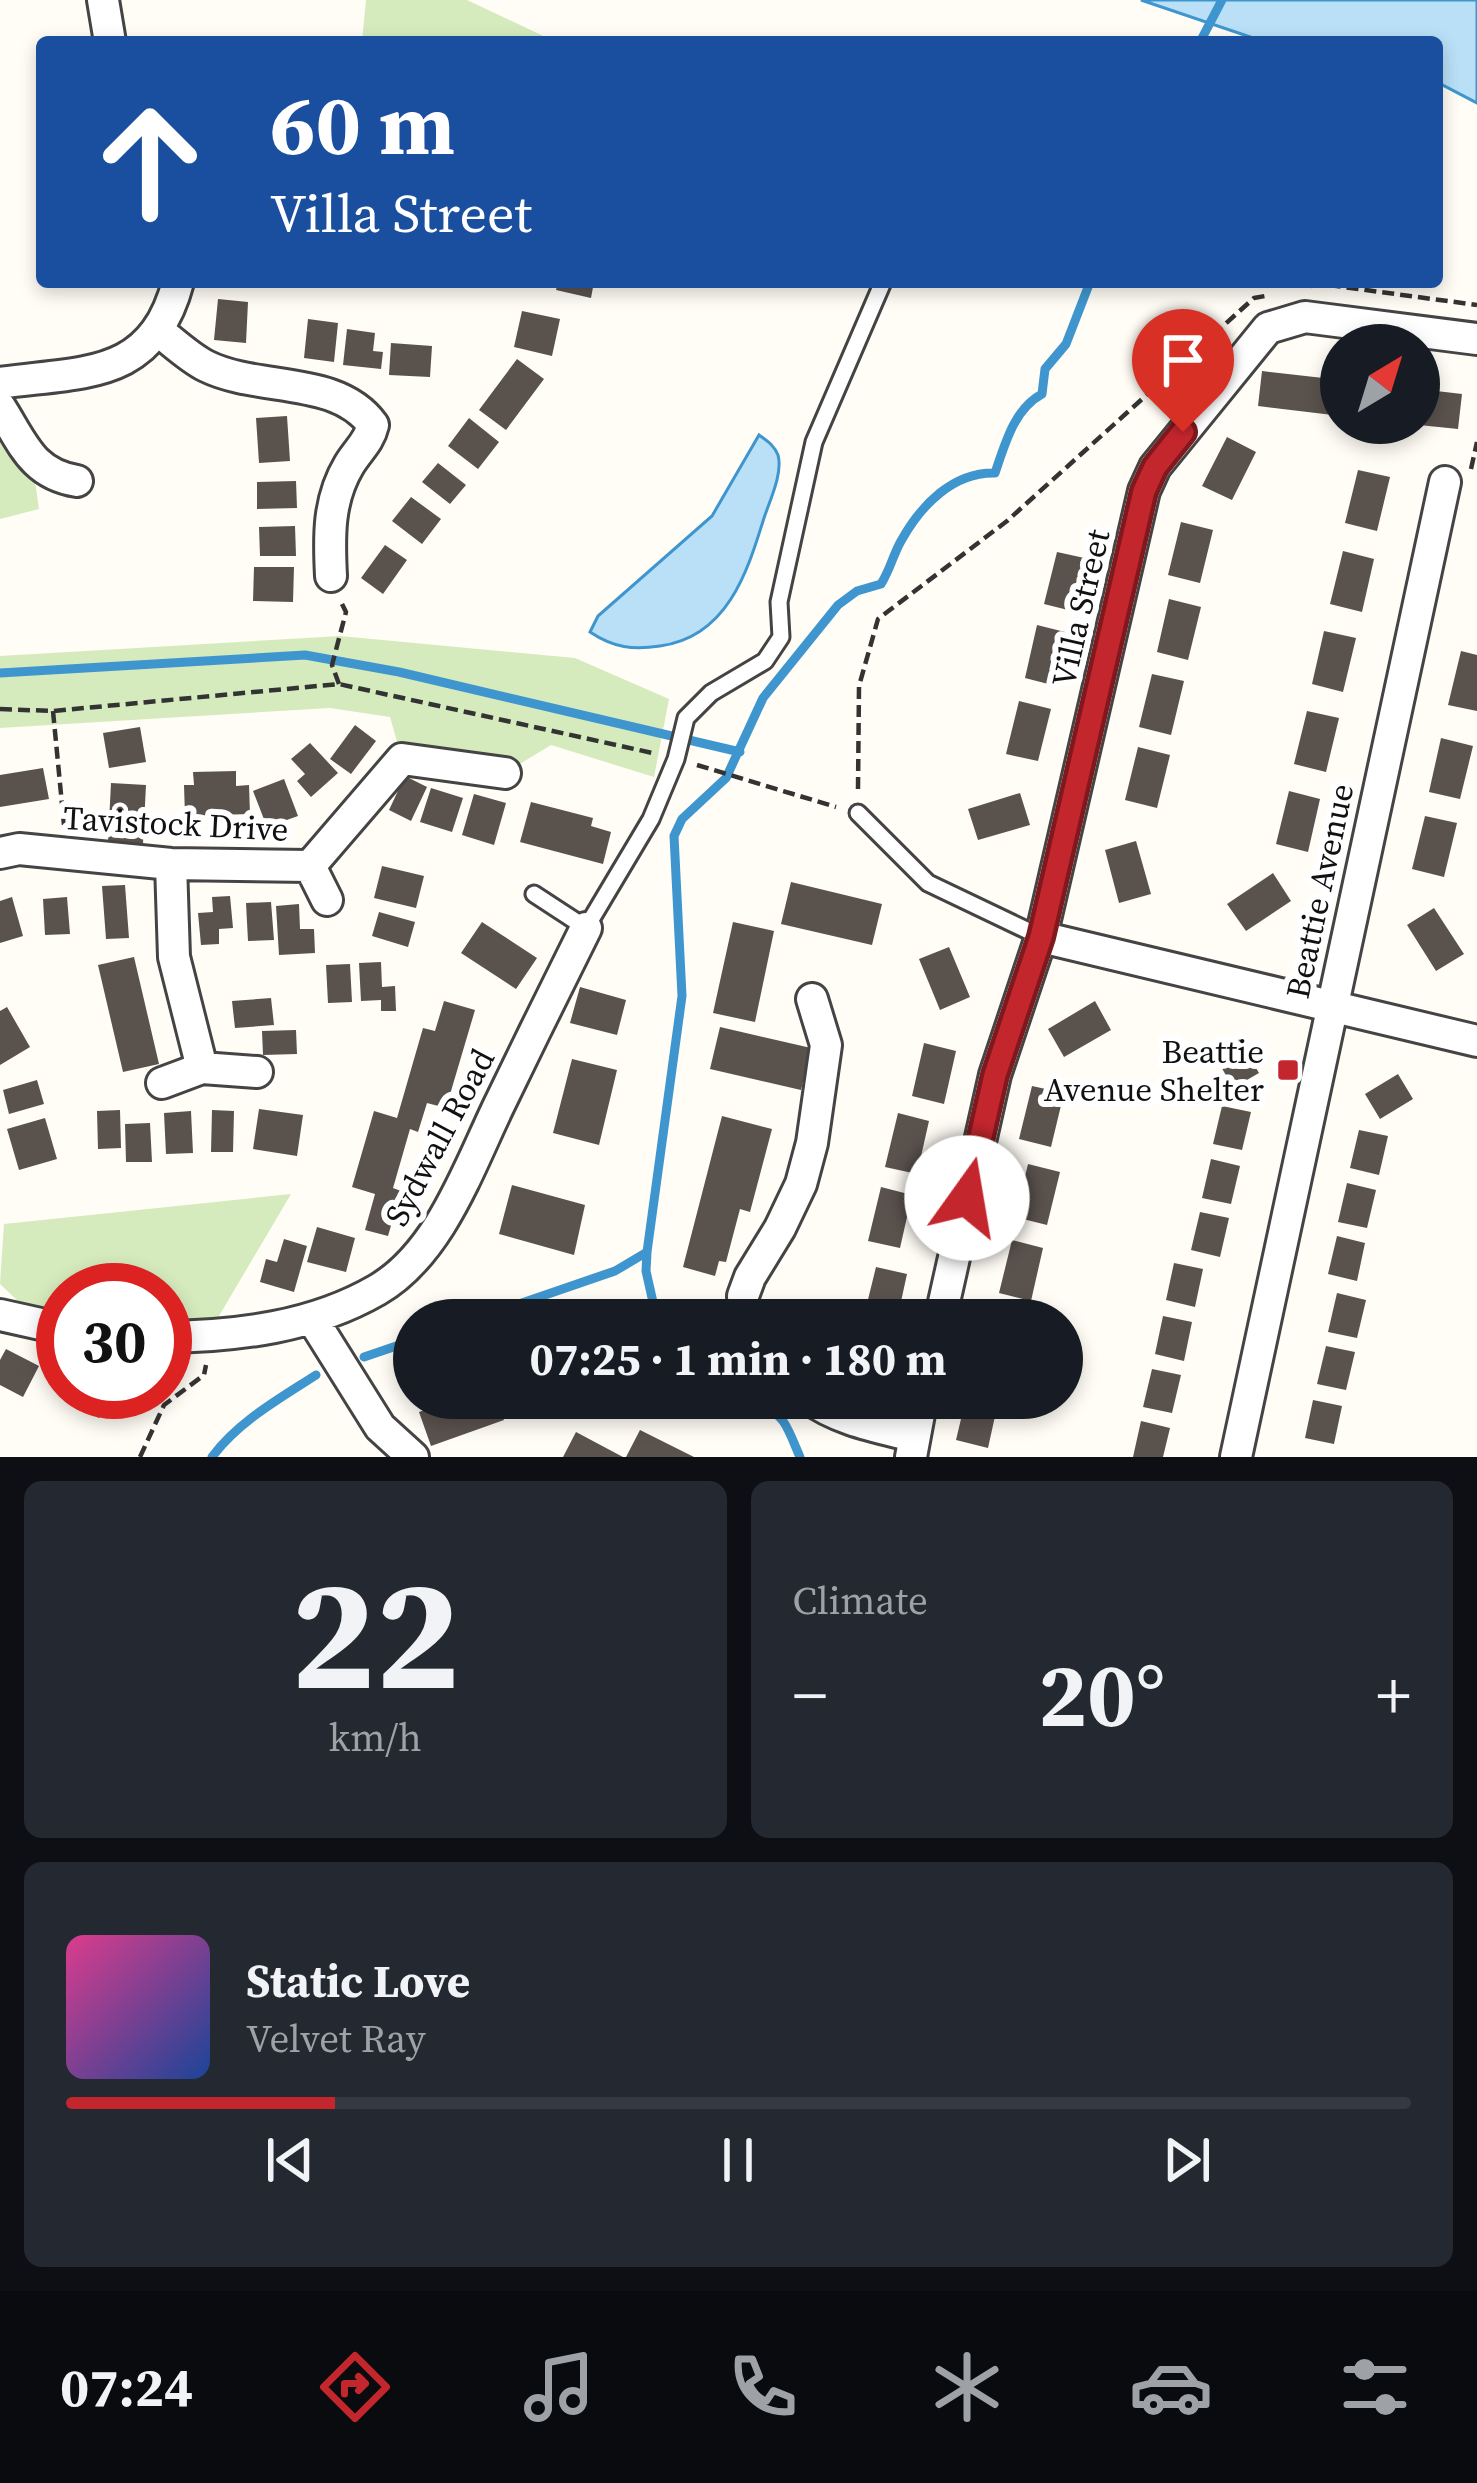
<!DOCTYPE html>
<html lang="en">
<head>
<meta charset="utf-8">
<style>
	:root { --surface:#171b24; --page:#242831; --text:#f1f3f6; --muted:#9ea1a6; --line:#363941; --accent:#c4262e }
	body { margin:0; font-family:"Source Serif 4",serif; background:var(--page); color:var(--text); height:100vh; display:flex; flex-direction:column; font-size:45px; white-space:nowrap }
	* { box-sizing:border-box; margin:0 }
	p { font-size:39px; color:var(--muted) }
	.icon { flex:none; width:66px; height:66px; fill:none; stroke:currentColor; stroke-width:2; stroke-linecap:round; stroke-linejoin:round }
	.map { position:relative; height:1457px; overflow:hidden }
	.drawer { display:flex; flex-direction:column; gap:24px; padding:24px; background:#0d0f14; flex:1 }
	.drawer>* { flex:none }
	.guide { position:absolute; left:36px; top:36px; width:1407px; height:252px; border-radius:12px; box-shadow:0 6px 18px #0003; background:#1a4fa0; color:#fff; overflow:hidden }
	.needle { width:78px; rotate:38deg }
	.controls { position:absolute; left:1320px; top:324px; display:grid; gap:24px }
	.controls a { display:grid; place-items:center; width:120px; height:120px; border-radius:50%; background:var(--surface); box-shadow:0 6px 18px #0003; font-size:60px }
	.speed { position:absolute; left:36px; top:1263px; display:flex; gap:24px; font-size:60px; font-weight:700; text-align:center }
	.speed>* { display:grid; place-content:center; width:156px; height:156px; border-radius:50%; background:var(--surface); box-shadow:0 6px 18px #0003; line-height:1 }
	.speed .limit { border:18px solid #d22; background:#fff; color:#111 }
	.pin { position:absolute; display:grid; place-items:center; width:102px; height:102px; color:#fff; margin:-123px -51px; border-radius:50% 50% 50% 0; rotate:-45deg; box-shadow:0 0 12px #0007 }
	.pin .icon { rotate:45deg }
	.me { position:absolute; width:132px; margin:-66px; rotate:13deg; stroke-linejoin:round; filter:drop-shadow(0 0 9px #0008) }
	.turn { display:flex; align-items:center; gap:42px; height:252px; padding:0 36px; font-size:54px }
	.turn .icon { width:156px; height:156px; stroke-width:2.5 }
	.turn b { display:block; font-size:84px; line-height:102px }
	.big { font-size:90px; font-weight:700; line-height:1.1 }
	.drawer .card { flex:1; display:flex; flex-direction:column; justify-content:center; gap:18px; min-width:0; padding:0 42px; border-radius:18px; background:var(--page) }
	.drawer .dial { align-items:center; gap:0 }
	.dial b { font-size:156px; line-height:1 }
	.song { display:flex; align-items:center; gap:36px }
	.cover { width:144px; height:144px; border-radius:18px; background:linear-gradient(135deg,hsl(330 70% 55%),hsl(220 70% 35%)) }
	.played { height:12px; border-radius:6px; background:linear-gradient(90deg,var(--accent) 20%,var(--line) 20%) }
	.keys { display:flex; justify-content:space-around; direction:ltr }
	.heat { display:flex; justify-content:space-between; align-items:center; font-size:66px; direction:ltr }
	.drawer .tiles { flex:1; display:grid; gap:24px; grid-template-columns:1fr 1fr }
	.card:last-child { grid-column:span 2 }
	.trip { position:absolute; left:393px; top:1299px; width:690px; height:120px; border-radius:60px; background:var(--surface); box-shadow:0 6px 18px #0003; font-weight:700; line-height:120px; text-align:center }
	.tabs { display:flex; height:192px; justify-content:space-around; align-items:center; background:#090b0e; color:var(--muted) }
	.tabs .icon { width:84px; height:84px }
	.tabs .current { color:var(--accent) }
	.tabs b { font-size:54px; color:var(--text) }
	.map>svg:first-child { display:block }
	.green { fill:#d5ebbd }
	.water { fill:#b9e0f7; stroke:#3f96cf; stroke-width:3 }
	.lines { fill:none; stroke-linecap:round; stroke-linejoin:round }
	.stream { stroke:#3f96cf; stroke-width:9 }
	.building { fill:#5a524d }
	.lane-casing { stroke:#444; stroke-width:21 }
	.street-casing { stroke:#444; stroke-width:36 }
	.path { stroke:#333; stroke-width:4.5; stroke-dasharray:12 6; stroke-linecap:butt }
	.lane { stroke:#fff; stroke-width:15 }
	.street { stroke:#fff; stroke-width:30 }
	.route-casing { stroke:#7f191e; stroke-width:30 }
	.route { stroke:#c4262e; stroke-width:21 }
	.poi-dot { fill:#c4262e; stroke:#fff; stroke-width:4.5 }
	.labels { text-anchor:middle; stroke-width:12; stroke-linejoin:round; paint-order:stroke }
	.street-label { font-size:33px; fill:#111; stroke:#fff }
	.poi-label { font-size:33px; fill:#111; stroke:#fff; text-anchor:end }
</style>
</head>
<body>
<div class="map">
<svg width="1477" height="1457" viewBox="0 0 1477 1457">
	<rect width="100%" height="100%" fill="#fffdf5"/>
	<path class="green" d="M366 0H467L556 42H362Z
		M0 424 34 474 39 509 0 519Z
		M340 636 575 658 669 699 654 777 551 745 505 773 402 759 390 717 330 708 0 728V656Z
		M291 1194 216 1321 165 1320V1290H63V1312L20 1303 0 1284 4 1224Z"/>
	<path class="water" d="M1141 0H1477V103L1437 82V42H1265Z
		M759 435C767 441 774 445 778 455 783 473 770 500 764 518 747 573 727 637 660 646 633 650 614 648 590 632L598 616 712 516Z"/>
	<g class="lines">
		<path class="stream" d="M1200 42 1222 0
			M0 673 305 655 399 672 740 752
			M647 1252 646 1271 657 1320
			M472 1320 615 1271 647 1252 682 996 674 836 682 819 726 778 763 698 838 605 857 591 881 584C890 570 893 555 901 541 921 505 953 472 995 473 1005 444 1014 409 1042 394L1045 369 1066 344 1090 282
			M364 1357 414 1340
			M697 1398C727 1438 758 1388 783 1421 790 1431 795 1446 800 1457
			M212 1457C239 1421 279 1399 316 1375"/>
	</g>
	<path class="building" d="M558 282H594L591 298 556 290Z
		M218 299 248 302 246 343 214 340Z
		M522 311 560 319 552 356 514 347Z
		M308 319 338 323 334 362 304 358Z
		M347 329 375 333 373 351 383 352 381 369 343 365Z
		M391 343 432 346 430 377 389 375Z
		M517 359 544 379 506 430 479 410Z
		M1262 371 1341 380V416L1258 406Z
		M1419 389 1462 394 1458 429 1419 425Z
		M287 416 290 461 259 463 256 418Z
		M469 418 499 442 478 469 448 446Z
		M1227 437 1256 452 1232 500 1202 486Z
		M438 463 466 485 450 504 422 482Z
		M1358 470 1390 477 1377 531 1345 523Z
		M296 481 297 508 257 509V482Z
		M411 497 441 519 422 544 392 521Z
		M1181 522 1213 530 1200 583 1168 575Z
		M295 526 296 556H260L259 527Z
		M385 545 407 560 383 594 361 578Z
		M1343 551 1374 559 1362 612 1330 604Z
		M1057 552 1089 559 1076 612 1044 604Z
		M254 567H294L293 602 253 601Z
		M1169 599 1201 607 1188 660 1157 652Z
		M1037 625 1069 633 1056 686 1025 678Z
		M1324 631 1356 638 1343 692 1312 684Z
		M1461 651 1477 655V711L1448 705Z
		M1152 674 1184 681 1171 735 1139 727Z
		M1019 701 1051 709 1038 761 1006 754Z
		M1307 711 1339 718 1326 772 1294 764Z
		M355 725 376 741 351 774 330 759Z
		M140 727 146 762 109 768 103 733Z
		M1441 738 1473 746 1460 799 1429 792Z
		M310 743 338 773 311 797 297 781 305 774 291 759Z
		M1138 747 1170 755 1157 808 1125 800Z
		M43 768 49 799 0 807V775Z
		M236 771V786L249 785 250 814 185 816 184 785H194L193 772Z
		M405 776 427 787 411 821 389 810Z
		M284 779 298 816 267 827 253 791Z
		M111 783 146 785 143 844 108 842Z
		M431 788 463 798 452 832 420 822Z
		M1289 791 1320 799 1308 852 1276 844Z
		M1020 793 1030 825 978 840 968 809Z
		M474 794 506 803 494 845 462 835Z
		M531 802 593 818 591 826 611 832 603 864 520 842Z
		M1425 816 1457 823 1444 877 1412 869Z
		M1136 841 1151 894 1119 903 1105 850Z
		M382 866 424 876 416 908 374 898Z
		M1273 873 1291 901 1246 931 1227 904Z
		M791 882 882 904 872 945 781 924Z
		M125 885 129 938 106 939 102 886Z
		M230 896 233 928 219 929V944L201 945 198 913 213 912 212 897Z
		M12 897 23 936 0 943V901Z
		M67 897 70 934 45 935 43 899Z
		M271 902 274 940 248 941 246 903Z
		M299 904 300 929H314L315 953 279 955 276 906Z
		M1434 908 1464 954 1436 971 1407 925Z
		M379 912 415 922 408 947 372 936Z
		M482 922 537 958 516 989 461 953Z
		M733 922 774 931 755 1022 713 1013Z
		M949 947 970 997 940 1010 919 959Z
		M134 957 159 1064 123 1072 98 965Z
		M381 962 382 987 395 986 396 1011H381V1000L361 1001 359 963Z
		M350 964 352 1002 328 1003 326 965Z
		M580 987 626 1000 617 1035 570 1023Z
		M271 998 274 1025 235 1028 232 1001Z
		M444 1001 475 1010 446 1108 427 1103 418 1132 410 1129 393 1188 401 1191 388 1236 365 1230 375 1194 352 1187 374 1111 397 1118 423 1028 435 1031Z
		M1095 1001 1111 1030 1064 1057 1048 1029Z
		M7 1007 30 1047 0 1065V1011Z
		M720 1027 811 1048 801 1090 710 1069Z
		M296 1030 297 1054 263 1055 262 1031Z
		M1239 1039 1259 1073 1233 1088 1214 1054Z
		M924 1043 956 1051 944 1104 912 1096Z
		M572 1059 617 1070 599 1145 553 1133Z
		M1398 1074 1413 1099 1380 1119 1365 1094Z
		M37 1080 44 1104 9 1114 3 1090Z
		M1032 1086 1064 1093 1051 1147 1019 1139Z
		M1222 1106 1251 1112 1242 1150 1213 1144Z
		M259 1109 303 1115 297 1156 253 1149Z
		M120 1110 121 1148 98 1149 97 1111Z
		M212 1110 234 1111 233 1152H211Z
		M191 1111 193 1153 166 1154 164 1113Z
		M898 1113 929 1121 917 1174 885 1167Z
		M722 1116 772 1129 750 1212 740 1209 726 1262 719 1261 715 1276 683 1267Z
		M45 1118 57 1159 19 1170 7 1129Z
		M150 1123 152 1162H126L125 1124Z
		M1359 1130 1388 1136 1379 1175 1350 1168Z
		M1211 1159 1240 1166 1231 1204 1202 1198Z
		M1028 1164 1060 1172 1047 1225 1015 1217Z
		M1347 1183 1376 1190 1367 1228 1338 1222Z
		M512 1185 585 1205 574 1255 499 1234Z
		M881 1187 912 1195 900 1248 868 1241Z
		M1200 1212 1229 1218 1220 1257 1191 1250Z
		M317 1227 355 1238 346 1272 307 1262Z
		M1337 1236 1365 1243 1357 1281 1328 1274Z
		M284 1239 307 1246 294 1292 260 1282 266 1259 277 1262Z
		M1012 1240 1043 1248 1031 1301 999 1293Z
		M1174 1263 1203 1269 1195 1307 1166 1300Z
		M876 1267 907 1274 897 1320H863Z
		M1337 1293 1366 1300 1357 1338 1328 1332Z
		M1163 1316 1192 1322 1184 1361 1155 1354Z
		M1326 1346 1355 1352 1346 1390 1317 1384Z
		M6 1349 39 1366 23 1397 0 1385V1360Z
		M1152 1369 1181 1375 1172 1413 1143 1407Z
		M72 1392H111L99 1418 67 1403Z
		M457 1398H525V1399L499 1408 504 1420 431 1446 419 1412Z
		M966 1398H999L988 1448 956 1440Z
		M1313 1400 1342 1406 1334 1444 1305 1438Z
		M1141 1421 1170 1428 1163 1457H1133Z
		M640 1430 694 1457H626Z
		M576 1432 623 1457H563Z"/>
	<g class="lines">
		<g class="lane-casing">
			<path id="lane" d="M858 813 928 883 1041 937
				M534 894 586 928 651 819 676 759 686 718 711 693 765 661 781 637 779 602 814 442 883 282"/>
		</g>
		<g class="street-casing">
			<path id="street" d="M103 0 110 42
				M160 332C174 343 190 358 206 366 258 392 337 375 373 425 369 442 358 450 349 465 328 500 329 537 331 576
				M0 383C85 371 152 380 178 282
				M0 407C23 443 32 474 77 481
				M0 853 19 849 171 864 310 866 327 900
				M310 866 402 759 505 773
				M1041 937 1477 1041
				M202 1068 257 1072
				M162 1083 202 1068 174 957 171 864
				M0 1315 63 1329
				M313 1320 380 1427 413 1457
				M744 1320 743 1296 750 1277 780 1228 801 1184 812 1143 826 1045 812 999
				M940 1320 995 1075 1041 937 1144 491 1155 467 1268 328 1305 317 1477 339
				M165 1337C238 1336 313 1327 377 1290 441 1253 470 1164 501 1101 529 1043 557 986 586 928
				M809 1398C838 1420 878 1427 913 1436
				M911 1457 922 1398
				M1236 1457 1445 482"/>
		</g>
		<path class="path" d="M1311 286 1321 284 1477 305
			M1471 469 1477 442
			M339 684 332 665 346 612 342 604
			M0 709 53 711 339 684 657 754
			M53 711 64 825
			M697 765 836 807
			M858 789 859 686 878 619 1007 521 1254 298 1265 296
			M140 1457 164 1405 204 1375 206 1365"/>
		<use href="#lane" class="lane"/>
		<use href="#street" class="street"/>
	</g>
	<g class="lines">
		<g class="route-casing">
			<path id="route" d="M967 1198 995 1075 1041 937 1144 491 1155 467 1183 432"/>
		</g>
		<use href="#route" class="route"/>
	</g>
	<rect class="poi-dot" x="1276" y="1058" width="24" height="24" rx="6"/>
	<g class="labels">
		<g class="street-label">
			<text transform="translate(1080 608) rotate(-77)" y="12">Villa Street</text>
			<text transform="translate(176 823) rotate(3)" y="12">Tavistock Drive</text>
			<text transform="translate(1319 891) rotate(-78)" y="12">Beattie Avenue</text>
			<text transform="translate(439 1137) rotate(-62)" y="12">Sydwall Road</text>
		</g>
		<g class="poi-label">
			<text x="1264" y="1063">Beattie<tspan x="1264" dy="38">Avenue Shelter</tspan></text>
		</g>
	</g>
</svg>
<div class="controls">
<a><svg class="needle" viewBox="-14 -14 28 28"><path d="M0-13l5 13h-10z" fill="#e53935"/><path d="M0 13l5-13h-10z" fill="#9ea1a6"/></svg></a>
</div>
<div class="speed"><div class="limit">30</div></div>
<div class="pin" style="left:1183px;top:432px;background:#d93025"><svg class="icon" aria-label="arrive" viewBox="0 0 24 24"><path d="M6 21V4h12l-3 4 3 4H6"/></svg></div>
<svg class="me" style="left:967px;top:1198px" viewBox="-20 -20 40 40"><circle r="19" fill="#fff"/><path d="M0-13L10 11 0 6-10 11z" fill="#c4262e"/></svg>
<div class="trip">07:25 · 1 min · 180 m</div>
<div class="guide">
<div class="turn"><svg class="icon" aria-label="ahead" viewBox="0 0 24 24"><path d="M12 20V5M6 11l6-6 6 6"/></svg><div><b>60 m</b>Villa Street</div></div>
</div>
</div>
<section class="drawer">
<div class="tiles">
<div class="card dial"><b>22</b><p>km/h</p></div>
<div class="card"><p>Climate</p>
<div class="heat"><a>−</a><b class="big">20°</b><a>+</a></div>
</div>
<div class="card">
<div class="song"><i class="cover"></i><div><b>Static Love</b><p>Velvet Ray</p></div></div>
<div class="played"></div>
<div class="keys"><svg class="icon" aria-label="previous" viewBox="0 0 24 24"><path d="M18 5L8 12l10 7zM5 5v14"/></svg><svg class="icon" aria-label="pause" viewBox="0 0 24 24"><path d="M8 5v14M16 5v14"/></svg><svg class="icon" aria-label="next" viewBox="0 0 24 24"><path d="M6 5l10 7-10 7zM19 5v14"/></svg></div>
</div>
</div>
</section>
<nav class="tabs">
<b>07:24</b>
<svg class="icon current" aria-label="directions" viewBox="0 0 24 24"><path d="M12 3l9 9-9 9-9-9zM9 14v-3h6M13 9l2 2-2 2"/></svg>
<svg class="icon" aria-label="music" viewBox="0 0 24 24"><path d="M9 18V5l10-2v13"/><circle cx="6" cy="18" r="3"/><circle cx="16" cy="16" r="3"/></svg>
<svg class="icon" aria-label="phone" viewBox="0 0 24 24"><path d="M5 4h4l2 5-3 2q2 4 5 5l2-3 5 2v4C11 20 4 13 5 4z"/></svg>
<svg class="icon" aria-label="climate" viewBox="0 0 24 24"><path d="M12 3v18M4 7l16 10M4 17L20 7"/></svg>
<svg class="icon" aria-label="car" viewBox="0 0 24 24"><path d="M5 17H2v-5l4-1 3-4h7l3 4 3 1v5h-3M9 17h6M6 11h13"/><circle cx="7" cy="17" r="2"/><circle cx="17" cy="17" r="2"/></svg>
<svg class="icon" aria-label="filters" viewBox="0 0 24 24"><path d="M4 7h16M4 17h16"/><circle cx="9" cy="7" r="2"/><circle cx="15" cy="17" r="2"/></svg>
</nav>
</body>
</html>
